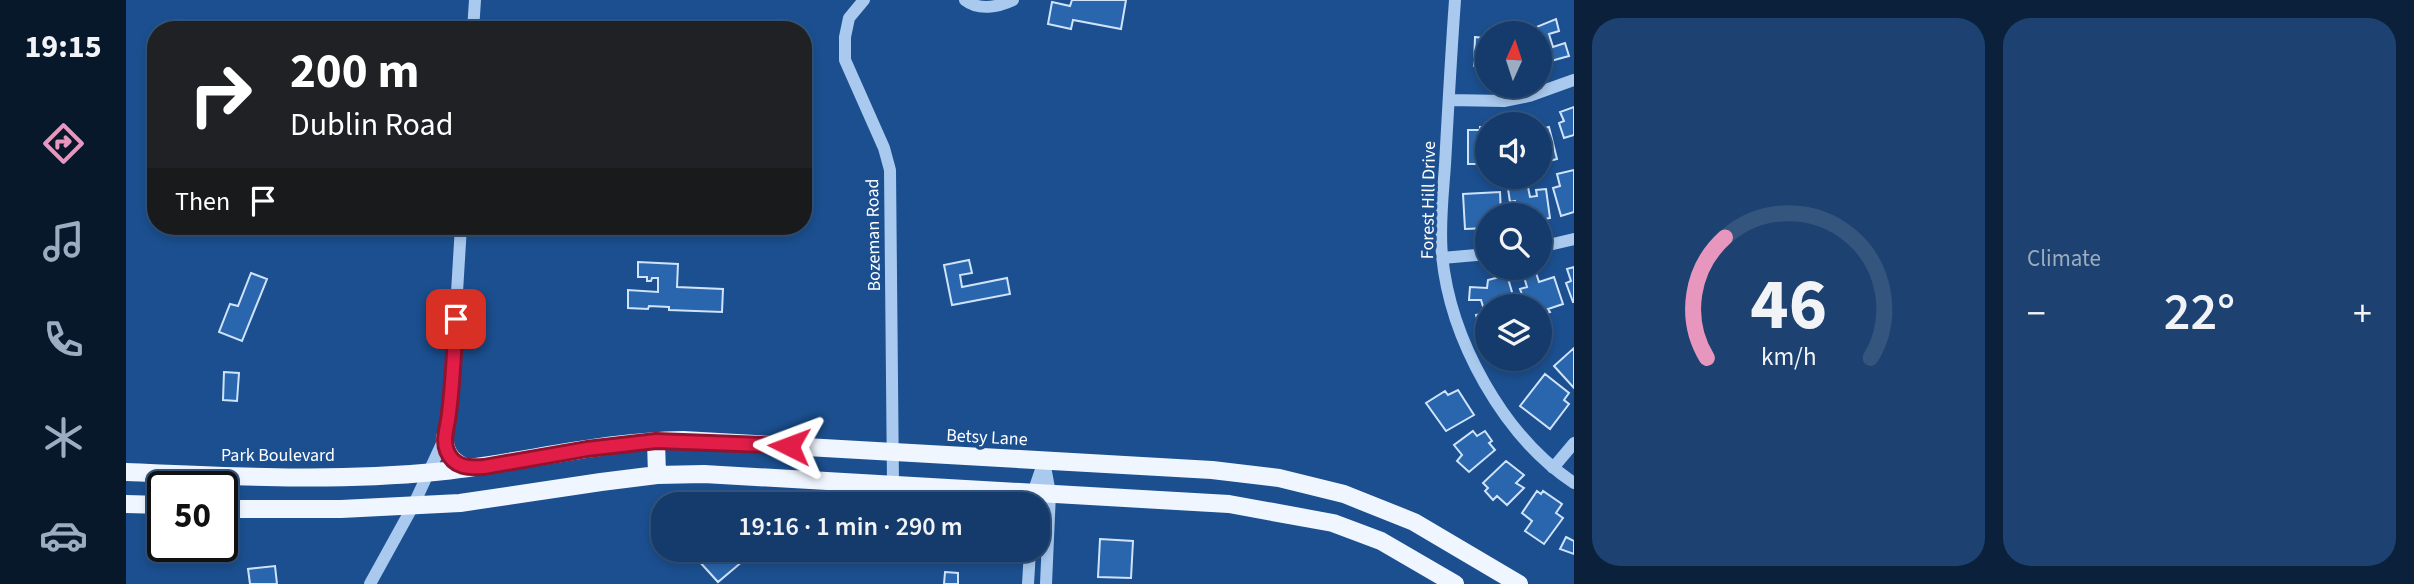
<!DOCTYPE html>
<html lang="en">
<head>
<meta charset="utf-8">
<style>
	:root { --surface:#143b6b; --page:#1d4271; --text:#f1f3f6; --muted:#9dadc1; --line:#33557e; --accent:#e797bd }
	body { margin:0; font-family:"Source Sans 3",sans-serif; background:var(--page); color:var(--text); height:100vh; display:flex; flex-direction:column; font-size:26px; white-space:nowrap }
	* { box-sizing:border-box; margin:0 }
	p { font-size:23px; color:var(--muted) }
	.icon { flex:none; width:38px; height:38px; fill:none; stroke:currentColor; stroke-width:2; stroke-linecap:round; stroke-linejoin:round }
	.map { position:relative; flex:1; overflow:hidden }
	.details { display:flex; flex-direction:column; gap:18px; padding:18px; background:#0b203b; width:840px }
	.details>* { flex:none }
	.banner { position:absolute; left:21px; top:21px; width:665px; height:214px; border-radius:28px; box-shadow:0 4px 10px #0003,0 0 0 2px var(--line); background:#202124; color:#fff; overflow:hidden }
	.needle { width:46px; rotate:3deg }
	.buttons { position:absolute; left:1349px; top:21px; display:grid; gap:14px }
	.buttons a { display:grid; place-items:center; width:77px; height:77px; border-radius:50%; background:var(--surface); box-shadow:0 4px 10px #0003,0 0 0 2px var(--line); font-size:35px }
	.speed { position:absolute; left:21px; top:471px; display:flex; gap:14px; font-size:35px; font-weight:700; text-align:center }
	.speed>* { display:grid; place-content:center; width:91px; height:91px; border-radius:50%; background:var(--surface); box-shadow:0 4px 10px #0003,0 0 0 2px var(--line); line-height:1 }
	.speed .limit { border:4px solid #111; border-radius:10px; background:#fff; color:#111 }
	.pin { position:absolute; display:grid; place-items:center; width:60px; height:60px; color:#fff; margin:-30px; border-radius:14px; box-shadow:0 4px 10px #0006 }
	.me { position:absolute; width:77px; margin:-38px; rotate:273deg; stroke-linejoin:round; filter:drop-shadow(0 0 5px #0008) }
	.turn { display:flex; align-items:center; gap:24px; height:147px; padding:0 28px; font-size:32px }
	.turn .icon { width:91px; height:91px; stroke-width:2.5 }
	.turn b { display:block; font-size:49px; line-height:60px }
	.then { display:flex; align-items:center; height:66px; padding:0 28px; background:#0003; gap:14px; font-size:26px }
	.big { font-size:52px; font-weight:600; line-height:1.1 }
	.details .tile { flex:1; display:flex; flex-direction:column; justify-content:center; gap:10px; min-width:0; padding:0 24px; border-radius:28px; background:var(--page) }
	.details .dial { align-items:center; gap:0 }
	.dial svg { height:182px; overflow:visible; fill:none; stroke:var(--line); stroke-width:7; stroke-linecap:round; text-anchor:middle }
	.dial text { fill:var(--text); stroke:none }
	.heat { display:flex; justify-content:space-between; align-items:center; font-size:38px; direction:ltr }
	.details .tiles { flex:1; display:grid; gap:18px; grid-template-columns:repeat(2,1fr) }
	.trip { position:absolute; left:525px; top:492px; width:399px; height:70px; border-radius:28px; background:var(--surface); box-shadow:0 4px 10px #0003,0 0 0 2px var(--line); font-weight:600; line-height:70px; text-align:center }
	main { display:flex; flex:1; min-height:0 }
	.menu { display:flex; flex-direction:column; width:126px; justify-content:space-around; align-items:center; background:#08182b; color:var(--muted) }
	.menu .icon { width:49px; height:49px }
	.menu .active { color:var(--accent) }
	.menu b { font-size:32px; color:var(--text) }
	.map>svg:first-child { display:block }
	.building { fill:#2a66ad; stroke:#cfe3fa; stroke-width:2 }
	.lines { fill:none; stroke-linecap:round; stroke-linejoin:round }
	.minor { stroke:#a9c9ee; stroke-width:12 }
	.major { stroke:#f0f6ff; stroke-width:18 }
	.route-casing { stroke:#92132f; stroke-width:18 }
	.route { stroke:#e11d48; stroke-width:12 }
	.labels { text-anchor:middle; stroke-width:7; stroke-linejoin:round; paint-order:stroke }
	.street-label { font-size:18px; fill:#fff; stroke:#1b4f8f }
</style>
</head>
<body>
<main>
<nav class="menu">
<b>19:15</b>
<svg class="icon active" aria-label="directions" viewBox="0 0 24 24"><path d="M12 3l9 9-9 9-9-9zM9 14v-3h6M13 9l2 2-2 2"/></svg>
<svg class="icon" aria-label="music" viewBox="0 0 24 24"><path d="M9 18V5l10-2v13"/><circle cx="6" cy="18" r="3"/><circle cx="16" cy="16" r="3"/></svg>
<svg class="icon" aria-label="phone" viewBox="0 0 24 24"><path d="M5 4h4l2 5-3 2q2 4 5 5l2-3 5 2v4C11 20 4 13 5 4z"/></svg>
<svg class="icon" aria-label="climate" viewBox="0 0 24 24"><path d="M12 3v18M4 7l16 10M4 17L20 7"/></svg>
<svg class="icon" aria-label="car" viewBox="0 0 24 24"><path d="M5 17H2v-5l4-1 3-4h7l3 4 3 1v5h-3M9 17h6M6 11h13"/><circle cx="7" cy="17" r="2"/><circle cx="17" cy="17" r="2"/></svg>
</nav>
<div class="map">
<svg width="1448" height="584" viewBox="0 0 1448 584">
	<rect width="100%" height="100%" fill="#1b4f8f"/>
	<path class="building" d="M946 0H1000L995 29 947 20 945 29 922 24 926 2 944 6Z
		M1430 19 1433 31 1423 34 1427 47 1439 43 1443 56 1414 64V33H1404L1403 30Z
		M1349 37 1358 38V43H1362V66H1348Z
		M1448 107V135L1438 138 1433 123 1438 121 1434 112Z
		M1354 127H1362V161L1360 164H1342V130H1354Z
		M1423 127 1431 159 1423 161 1422 156 1414 158V129Z
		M1448 170V212L1435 216 1427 188 1434 186 1431 174Z
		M1402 187 1404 197 1411 196 1410 190 1420 189 1424 218 1414 220V215H1384L1391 213 1389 201 1384 202 1382 189Z
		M1374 192 1375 215H1362V228L1339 229 1337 194Z
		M843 260 846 273 834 275 836 287 881 278 884 294 826 305 818 265Z
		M512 262 552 264 551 287 597 289 596 312 543 310V307L523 306 522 309 502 308V290L532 292V278H526L525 281H521V277H512Z
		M1448 267V302H1447L1440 283 1445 281 1441 269Z
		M125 273 141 279 116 341 93 332 104 304 112 306Z
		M1410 273 1413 282 1428 277 1437 304 1422 309 1424 312 1414 316V306H1400L1394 289 1401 287 1398 277Z
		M1381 275 1388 299V306H1362V327L1354 328 1350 315 1359 313 1355 300H1343L1344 287 1361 288 1362 280Z
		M1448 348V388L1428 366Z
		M98 372 113 373 111 401 97 400Z
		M1419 374 1443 393 1438 400 1443 404 1424 429 1394 406Z
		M1332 390 1348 415 1320 431 1300 403 1319 391 1322 395Z
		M1347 431 1351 436 1359 431 1366 441 1363 443 1369 450 1343 472 1331 461 1336 455 1328 445Z
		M1380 461 1398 475 1390 483 1398 488 1381 505 1371 496 1367 500 1359 491 1362 488 1357 483Z
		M1411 491 1415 494 1417 491 1436 504 1430 513 1437 518 1418 544 1399 531 1406 521 1396 513Z
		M1440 537 1448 541V554L1434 549Z
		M974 539 1007 541 1005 578 972 577Z
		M584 550H607L617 561 592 582 572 560Z
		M832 550H866L865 562 831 560Z
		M149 566 151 584H124L122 569Z
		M819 572 832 573V584H818Z"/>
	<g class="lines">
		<path class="minor" d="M738 0 723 18 719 37V60L758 148 764 170 767 484
			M839 0C853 11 872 7 887 0
			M1329 0C1325 55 1322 110 1319 165 1317 194 1313 225 1316 255 1324 339 1377 436 1448 483
			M347 30 349 0
			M1323 100 1379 101 1403 96 1448 80
			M1414 247 1448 239
			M1316 258 1362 254
			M1427 468 1448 443
			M906 504 907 493 918 461 924 493 920 584
			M244 584 287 506 319 437 325 391 335 226
			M902 584 904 550"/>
		<path class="major" d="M319 437C318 453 327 463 342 468
			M530 441 531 475
			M0 472C103 476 206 482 309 472 392 464 473 441 557 440L1086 470 1153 478 1218 494 1288 522 1393 584
			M0 504 37 505
			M96 509H215L334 503 475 482 531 475 578 474 1103 504 1207 523 1255 541 1329 584"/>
	</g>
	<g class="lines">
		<g class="route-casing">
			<path id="route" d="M330 319C328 350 327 382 323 413 322 426 316 439 321 451 328 468 343 468 358 467L461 449 530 441 663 446"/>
		</g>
		<use href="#route" class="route"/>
	</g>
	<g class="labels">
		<g class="street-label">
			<text transform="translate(1302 200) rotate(-89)" y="6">Forest Hill Drive</text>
			<text transform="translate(747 235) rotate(-91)" y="6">Bozeman Road</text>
			<text transform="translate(861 437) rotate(3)" y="6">Betsy Lane</text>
			<text x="152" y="461">Park Boulevard</text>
		</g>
	</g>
</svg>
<div class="buttons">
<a><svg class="needle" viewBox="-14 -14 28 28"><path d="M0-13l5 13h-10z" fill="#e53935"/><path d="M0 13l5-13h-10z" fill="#9dadc1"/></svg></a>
<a><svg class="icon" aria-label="sound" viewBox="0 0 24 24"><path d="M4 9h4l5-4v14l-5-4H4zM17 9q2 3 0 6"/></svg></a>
<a><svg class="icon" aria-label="search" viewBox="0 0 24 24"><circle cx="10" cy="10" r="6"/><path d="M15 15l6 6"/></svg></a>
<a><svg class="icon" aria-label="layers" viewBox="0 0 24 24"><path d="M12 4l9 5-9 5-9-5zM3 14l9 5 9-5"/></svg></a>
</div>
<div class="speed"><div class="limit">50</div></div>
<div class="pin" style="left:330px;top:319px;background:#d93025"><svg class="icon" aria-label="arrive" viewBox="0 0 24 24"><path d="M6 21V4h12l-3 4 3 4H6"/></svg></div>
<svg class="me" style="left:663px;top:446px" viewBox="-20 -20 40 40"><path d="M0-17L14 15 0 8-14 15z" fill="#e11d48" stroke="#fff" stroke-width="4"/></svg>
<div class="trip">19:16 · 1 min · 290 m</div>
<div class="banner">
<div class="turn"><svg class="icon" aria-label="right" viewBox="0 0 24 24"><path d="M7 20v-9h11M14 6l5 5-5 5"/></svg><div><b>200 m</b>Dublin Road</div></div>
<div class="then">Then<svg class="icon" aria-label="arrive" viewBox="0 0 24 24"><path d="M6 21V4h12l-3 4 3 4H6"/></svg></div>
</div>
</div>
<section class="details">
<div class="tiles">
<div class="tile dial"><svg viewBox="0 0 100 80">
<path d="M14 69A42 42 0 1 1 86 69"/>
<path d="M14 69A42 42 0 0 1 22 16" stroke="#e797bd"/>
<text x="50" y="56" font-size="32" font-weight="700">46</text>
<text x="50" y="72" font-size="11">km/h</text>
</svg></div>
<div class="tile"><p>Climate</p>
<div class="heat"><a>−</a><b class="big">22°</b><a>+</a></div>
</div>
</div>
</section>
</main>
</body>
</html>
